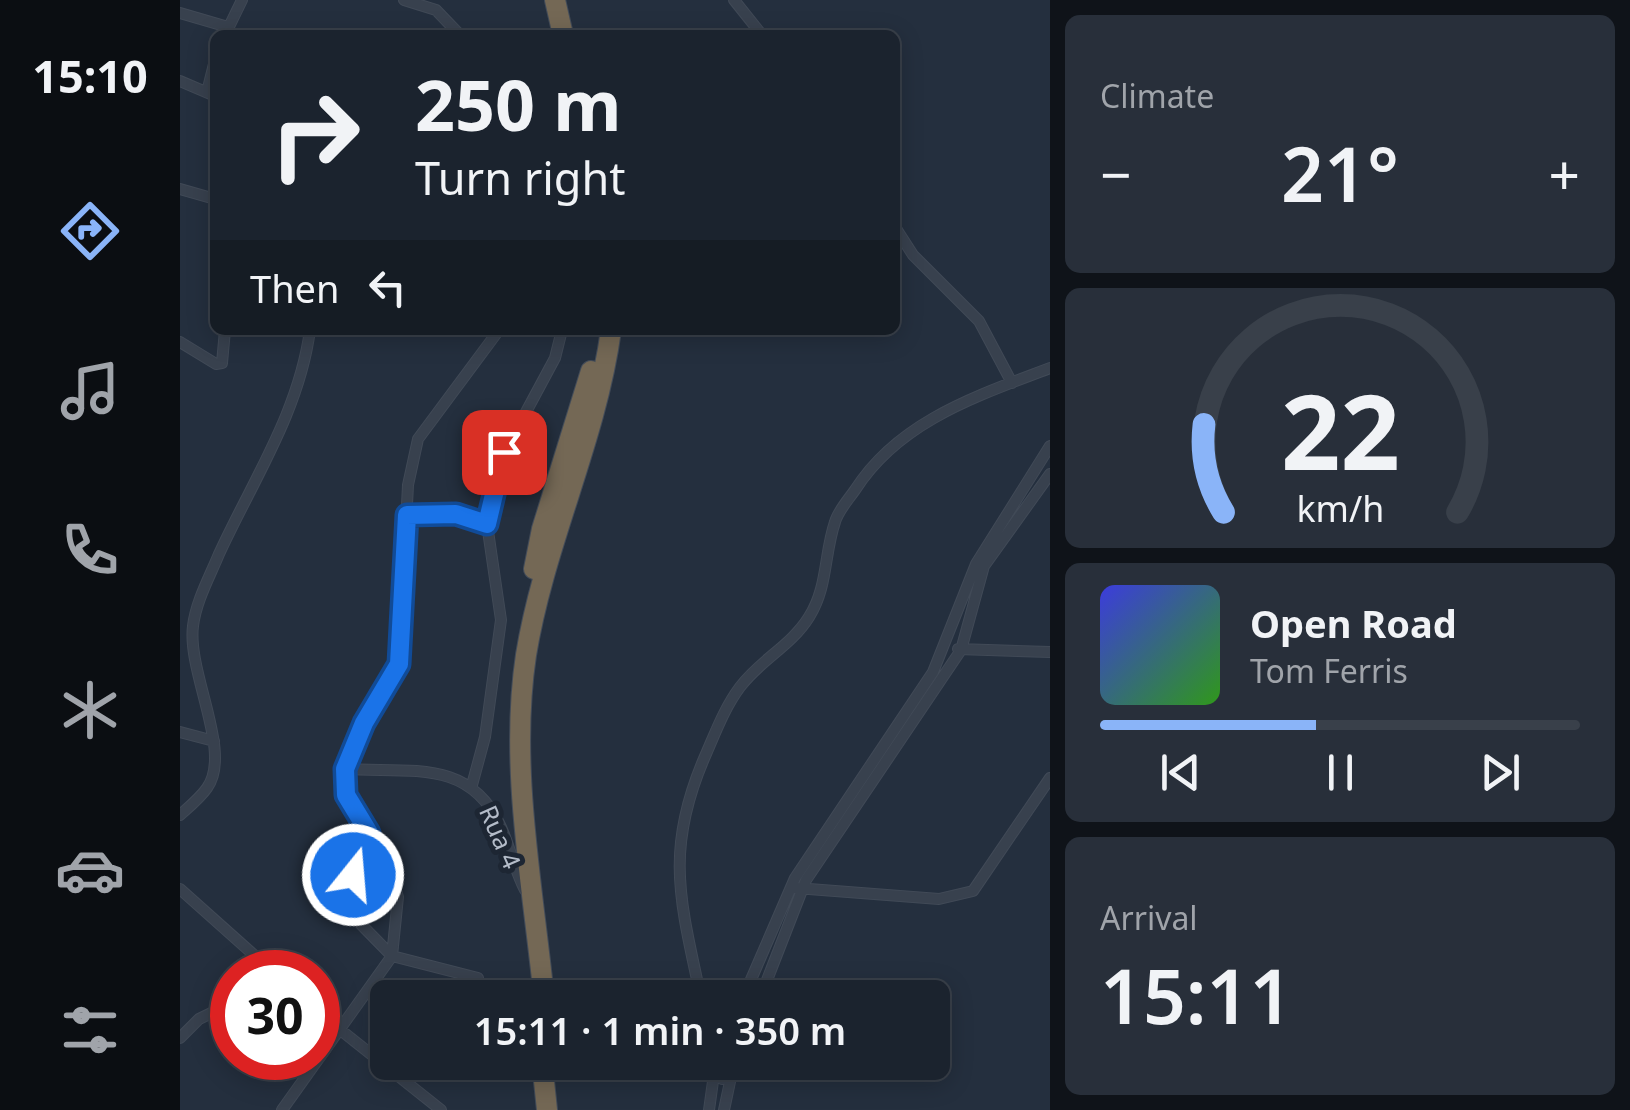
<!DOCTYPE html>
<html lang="en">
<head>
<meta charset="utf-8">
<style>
	:root { --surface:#1b232e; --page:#282f3a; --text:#f1f3f6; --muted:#a0a4aa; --line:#39404a; --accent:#8ab4f8 }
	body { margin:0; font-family:"Noto Sans",sans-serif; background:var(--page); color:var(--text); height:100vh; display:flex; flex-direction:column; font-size:38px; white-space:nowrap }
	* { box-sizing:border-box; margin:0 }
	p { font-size:32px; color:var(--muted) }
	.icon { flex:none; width:55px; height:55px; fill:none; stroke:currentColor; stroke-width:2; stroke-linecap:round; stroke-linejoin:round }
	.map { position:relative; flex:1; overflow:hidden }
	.side { display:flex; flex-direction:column; gap:15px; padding:15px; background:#0f1319; width:580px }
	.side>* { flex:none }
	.banner { position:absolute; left:30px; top:30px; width:690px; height:305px; border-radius:15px; box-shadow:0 5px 25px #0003,0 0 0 2px var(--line); background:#1b232e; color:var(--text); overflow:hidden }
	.speed { position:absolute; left:30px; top:950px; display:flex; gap:20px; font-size:50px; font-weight:700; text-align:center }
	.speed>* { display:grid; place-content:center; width:130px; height:130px; border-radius:50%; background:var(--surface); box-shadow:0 5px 25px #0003,0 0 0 2px var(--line); line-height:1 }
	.speed .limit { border:15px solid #d22; background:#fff; color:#111 }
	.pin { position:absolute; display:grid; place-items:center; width:85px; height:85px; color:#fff; margin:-42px; border-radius:20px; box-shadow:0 5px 15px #0006 }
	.me { position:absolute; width:110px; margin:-55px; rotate:17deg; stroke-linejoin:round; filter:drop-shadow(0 0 8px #0008) }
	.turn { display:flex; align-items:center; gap:35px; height:210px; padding:0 40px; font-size:45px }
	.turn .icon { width:130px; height:130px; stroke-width:2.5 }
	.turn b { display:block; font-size:70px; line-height:85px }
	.then { display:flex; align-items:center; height:95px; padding:0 40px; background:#0003; gap:20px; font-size:38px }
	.big { font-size:75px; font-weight:600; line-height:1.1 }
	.side .tile { flex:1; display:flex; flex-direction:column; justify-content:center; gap:15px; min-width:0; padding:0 35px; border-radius:15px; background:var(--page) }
	.side .dial { align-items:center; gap:0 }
	.dial svg { height:260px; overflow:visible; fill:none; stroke:var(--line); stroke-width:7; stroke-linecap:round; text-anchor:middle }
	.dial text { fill:var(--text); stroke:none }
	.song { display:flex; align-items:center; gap:30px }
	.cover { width:120px; height:120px; border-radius:15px; background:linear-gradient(135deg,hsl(240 70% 55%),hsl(110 70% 35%)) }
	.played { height:10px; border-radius:5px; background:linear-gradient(90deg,var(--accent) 45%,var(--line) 45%) }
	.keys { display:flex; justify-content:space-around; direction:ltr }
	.heat { display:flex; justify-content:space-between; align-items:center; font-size:55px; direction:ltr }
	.trip { position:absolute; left:190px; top:980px; width:580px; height:100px; border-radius:15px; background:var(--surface); box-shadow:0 5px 25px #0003,0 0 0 2px var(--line); font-weight:600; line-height:100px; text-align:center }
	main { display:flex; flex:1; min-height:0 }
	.menu { display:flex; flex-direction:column; width:180px; justify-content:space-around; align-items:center; background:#0b0e12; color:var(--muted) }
	.menu .icon { width:70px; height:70px }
	.menu .selected { color:var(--accent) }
	.menu b { font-size:45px; color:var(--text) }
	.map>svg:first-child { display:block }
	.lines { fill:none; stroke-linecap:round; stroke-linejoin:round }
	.street-casing { stroke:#414a57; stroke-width:12 }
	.highway-casing { stroke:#434c59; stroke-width:22 }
	.street { stroke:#38414e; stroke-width:10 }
	.highway { stroke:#746855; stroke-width:20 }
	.route-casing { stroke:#114b97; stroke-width:25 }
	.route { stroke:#1a73e8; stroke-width:18 }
	.labels { text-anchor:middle; stroke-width:10; stroke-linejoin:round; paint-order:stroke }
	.street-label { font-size:25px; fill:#b4bcc9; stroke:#1d2633 }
</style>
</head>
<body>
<main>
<nav class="menu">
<b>15:10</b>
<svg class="icon selected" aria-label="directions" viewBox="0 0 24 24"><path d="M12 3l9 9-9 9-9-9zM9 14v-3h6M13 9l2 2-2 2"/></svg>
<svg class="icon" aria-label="music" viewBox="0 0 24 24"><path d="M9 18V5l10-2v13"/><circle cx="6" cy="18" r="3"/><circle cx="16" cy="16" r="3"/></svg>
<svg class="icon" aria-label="phone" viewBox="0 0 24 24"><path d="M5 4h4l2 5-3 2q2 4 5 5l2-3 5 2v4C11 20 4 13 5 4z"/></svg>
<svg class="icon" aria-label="climate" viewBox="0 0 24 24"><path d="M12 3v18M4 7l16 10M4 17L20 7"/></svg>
<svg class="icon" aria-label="car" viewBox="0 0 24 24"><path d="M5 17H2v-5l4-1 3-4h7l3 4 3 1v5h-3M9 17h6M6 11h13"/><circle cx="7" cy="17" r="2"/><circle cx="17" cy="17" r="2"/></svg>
<svg class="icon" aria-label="filters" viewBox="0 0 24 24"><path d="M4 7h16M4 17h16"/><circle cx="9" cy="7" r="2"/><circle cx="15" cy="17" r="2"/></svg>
</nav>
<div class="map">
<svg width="870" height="1110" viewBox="0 0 870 1110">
	<rect width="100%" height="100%" fill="#242f3e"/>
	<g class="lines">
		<g class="street-casing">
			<path id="street" d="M224 0 256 10 280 35
				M554 0 582 35
				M0 13 48 27
				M45 35 62 0
				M0 81 35 96
				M27 92 35 60
				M0 189 35 199
				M715 227 733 255 799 321 832 383
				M0 342 36 364 42 363 45 330
				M227 515 276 514 307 524
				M778 649 870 652
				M0 732 34 741
				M165 769C229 773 289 758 320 825 330 846 334 869 345 890
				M292 785 305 737 321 620 307 524 324 453 375 358 382 330
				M0 815C9 807 20 798 27 788 53 752 7 673 13 626 16 601 30 576 39 554 73 480 119 412 130 330
				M189 833C184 857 160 881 161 904L212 956 298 978
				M616 888 759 899 793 891 870 778
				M0 889 93 972
				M521 998C500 900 484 849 526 754 536 731 545 707 560 687 580 660 611 646 629 617 648 587 644 554 655 522 658 511 668 500 675 490 719 421 797 396 870 368
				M563 998 615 878 753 672 796 564 870 446
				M580 998 626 880 781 650 804 566 870 474
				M138 1012 261 1110
				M0 1038 19 1019 52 1003
				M534 1062V1074L542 1079 555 1072 554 1062
				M102 1110 212 956 218 897 206 858 166 795 165 769 184 723 219 664 228 485 238 439 319 330
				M529 1110 534 1074
				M544 1110 551 1077"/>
		</g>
		<g class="highway-casing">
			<path id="highway" d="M375 0 383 35
				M354 569 362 529 411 371
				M364 998C353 886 329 767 346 655 364 544 416 441 431 330
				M362 1062 367 1110"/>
		</g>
		<use href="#street" class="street"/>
		<use href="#highway" class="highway"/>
	</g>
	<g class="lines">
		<g class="route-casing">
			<path id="route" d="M173 875 184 855 189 833 166 795 165 769 184 723 219 664 227 515 276 514 307 524 324 452"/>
		</g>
		<use href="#route" class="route"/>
	</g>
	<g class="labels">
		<g class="street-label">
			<text transform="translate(320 837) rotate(66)" y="9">Rua 4</text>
		</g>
	</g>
</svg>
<div class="speed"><div class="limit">30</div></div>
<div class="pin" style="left:324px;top:452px;background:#d93025"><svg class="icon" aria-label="arrive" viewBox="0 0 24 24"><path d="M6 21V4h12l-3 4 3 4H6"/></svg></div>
<svg class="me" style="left:173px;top:875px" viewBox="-20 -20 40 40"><circle r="17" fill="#1a73e8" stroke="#fff" stroke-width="3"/><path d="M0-11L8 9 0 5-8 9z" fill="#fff"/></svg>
<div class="trip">15:11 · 1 min · 350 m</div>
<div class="banner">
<div class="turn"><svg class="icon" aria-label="right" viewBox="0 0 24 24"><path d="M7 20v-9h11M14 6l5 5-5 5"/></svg><div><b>250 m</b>Turn right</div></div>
<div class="then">Then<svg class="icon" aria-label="left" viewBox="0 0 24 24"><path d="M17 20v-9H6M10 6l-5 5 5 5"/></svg></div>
</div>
</div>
<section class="side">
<div class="tile"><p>Climate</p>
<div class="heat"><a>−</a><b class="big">21°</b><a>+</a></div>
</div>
<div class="tile dial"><svg viewBox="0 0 100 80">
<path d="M14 69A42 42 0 1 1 86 69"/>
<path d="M14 69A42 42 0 0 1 8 42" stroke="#8ab4f8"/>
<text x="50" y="56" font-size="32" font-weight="700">22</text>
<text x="50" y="72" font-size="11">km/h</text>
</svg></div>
<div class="tile">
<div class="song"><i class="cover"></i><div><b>Open Road</b><p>Tom Ferris</p></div></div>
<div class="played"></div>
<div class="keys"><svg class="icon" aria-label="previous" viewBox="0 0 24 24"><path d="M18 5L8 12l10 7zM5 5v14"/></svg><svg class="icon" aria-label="pause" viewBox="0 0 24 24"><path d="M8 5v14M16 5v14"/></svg><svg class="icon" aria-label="next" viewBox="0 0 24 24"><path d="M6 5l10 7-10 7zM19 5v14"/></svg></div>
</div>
<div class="tile"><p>Arrival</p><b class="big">15:11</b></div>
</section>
</main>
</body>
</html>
